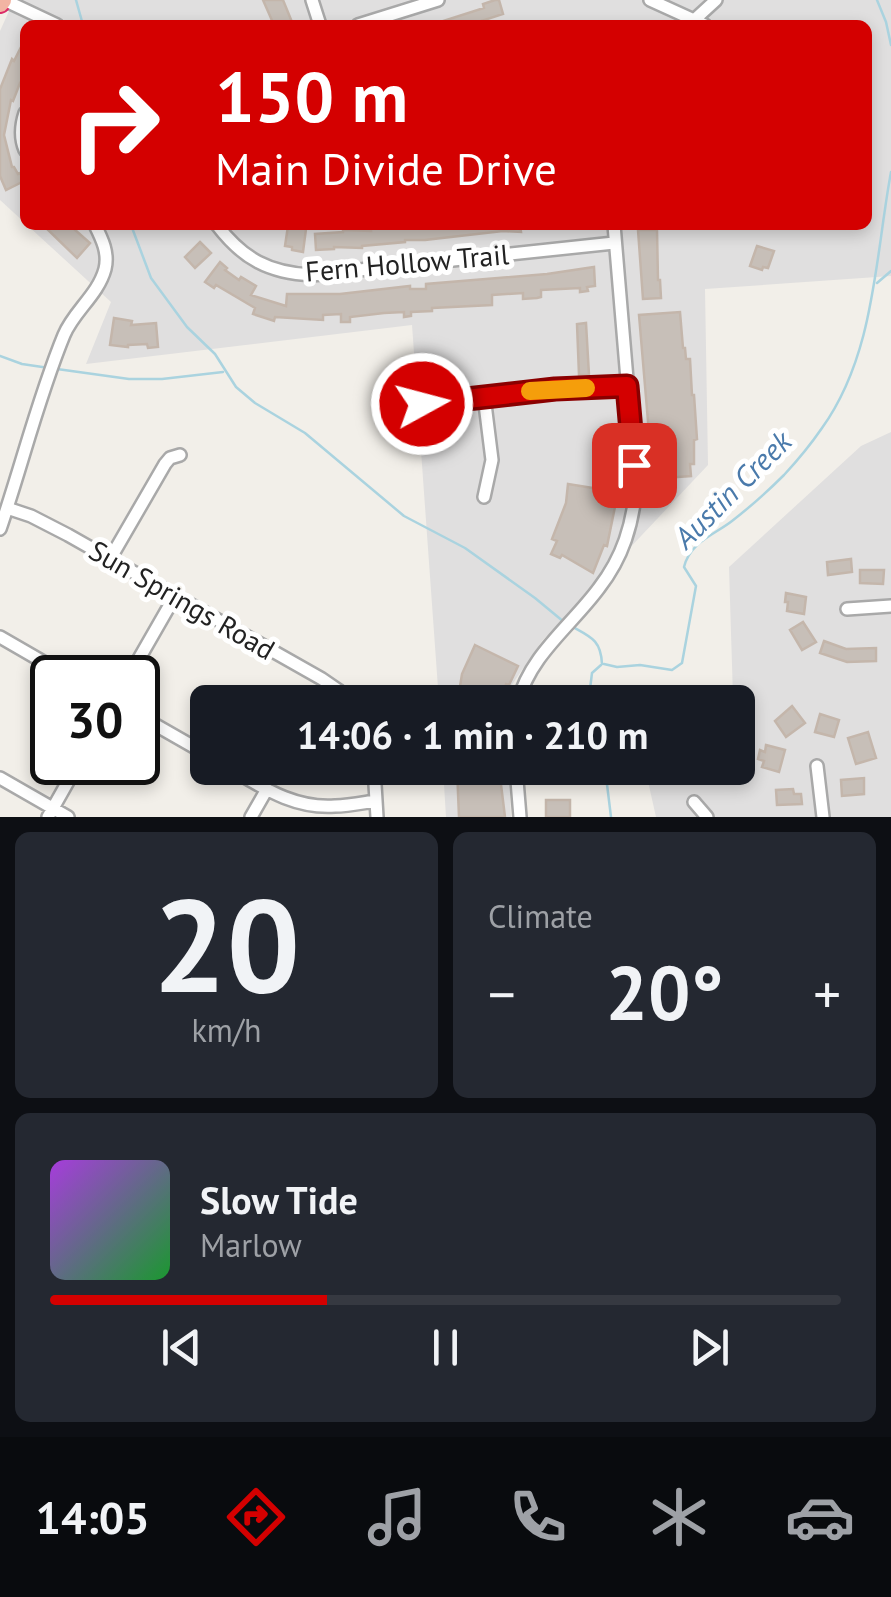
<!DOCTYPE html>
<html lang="en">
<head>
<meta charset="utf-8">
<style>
	:root { --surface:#171b24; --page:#242831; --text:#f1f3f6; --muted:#9ea1a6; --line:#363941; --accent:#d40000 }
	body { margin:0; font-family:"PT Sans",sans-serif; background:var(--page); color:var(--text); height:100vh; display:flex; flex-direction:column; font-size:38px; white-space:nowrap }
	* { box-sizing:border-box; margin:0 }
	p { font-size:32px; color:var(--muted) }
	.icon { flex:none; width:55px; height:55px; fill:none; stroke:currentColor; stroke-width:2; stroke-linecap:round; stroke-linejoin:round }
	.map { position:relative; height:817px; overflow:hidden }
	.panel { display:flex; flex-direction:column; gap:15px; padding:15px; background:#0d0f14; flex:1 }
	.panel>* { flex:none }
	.hud { position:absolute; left:20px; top:20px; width:852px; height:210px; border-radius:15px; box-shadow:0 5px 15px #0003; background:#d40000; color:#fff; overflow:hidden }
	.speed { position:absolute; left:30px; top:655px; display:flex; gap:20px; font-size:50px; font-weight:700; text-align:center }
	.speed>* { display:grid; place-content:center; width:130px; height:130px; border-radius:50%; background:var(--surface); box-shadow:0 5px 15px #0003; line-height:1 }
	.speed .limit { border:5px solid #111; border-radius:15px; background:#fff; color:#111 }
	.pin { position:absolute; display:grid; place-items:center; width:85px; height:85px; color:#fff; margin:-42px; border-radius:20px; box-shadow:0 5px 15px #0006 }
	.me { position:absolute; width:110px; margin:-55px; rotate:83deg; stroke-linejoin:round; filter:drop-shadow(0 0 8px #0008) }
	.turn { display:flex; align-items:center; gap:35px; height:210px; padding:0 30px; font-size:45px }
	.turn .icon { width:130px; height:130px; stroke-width:2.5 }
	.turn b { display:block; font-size:70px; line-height:85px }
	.big { font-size:75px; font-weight:600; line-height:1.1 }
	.panel .tile { flex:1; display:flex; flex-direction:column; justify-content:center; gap:15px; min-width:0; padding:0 35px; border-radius:15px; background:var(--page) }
	.panel .dial { align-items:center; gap:0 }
	.dial b { font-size:130px; line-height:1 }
	.song { display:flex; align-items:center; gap:30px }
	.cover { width:120px; height:120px; border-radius:15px; background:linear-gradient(135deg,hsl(280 70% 55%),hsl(130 70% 35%)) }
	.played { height:10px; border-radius:5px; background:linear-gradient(90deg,var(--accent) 35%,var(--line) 35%) }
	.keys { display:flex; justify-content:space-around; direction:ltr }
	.heat { display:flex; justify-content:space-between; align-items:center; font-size:55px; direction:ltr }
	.panel .tiles { flex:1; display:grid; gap:15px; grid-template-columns:1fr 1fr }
	.tile:last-child { grid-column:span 2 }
	.trip { position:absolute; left:190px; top:685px; width:565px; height:100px; border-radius:15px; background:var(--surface); box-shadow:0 5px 15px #0003; font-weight:600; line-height:100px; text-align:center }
	.dock { display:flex; height:160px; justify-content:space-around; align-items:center; background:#090b0e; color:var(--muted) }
	.dock .icon { width:70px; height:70px }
	.dock .on { color:var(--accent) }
	.dock b { font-size:45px; color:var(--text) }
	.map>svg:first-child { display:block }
	.residential { fill:#e0dfdf }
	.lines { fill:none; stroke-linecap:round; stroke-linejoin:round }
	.stream { stroke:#aad3df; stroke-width:2.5 }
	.building { fill:#c7bfb8; stroke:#c4b6ab; stroke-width:2.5 }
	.minor-casing { stroke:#a9a9a9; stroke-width:16 }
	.trunk-casing { stroke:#dc2a67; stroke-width:22 }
	.minor { stroke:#fff; stroke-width:11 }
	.trunk { stroke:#f2b4a3; stroke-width:18 }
	.route-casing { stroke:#8a0000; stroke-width:25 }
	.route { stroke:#d40000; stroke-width:18 }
	.slow { stroke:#f59e0b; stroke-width:18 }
	.labels { text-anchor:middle; stroke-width:10; stroke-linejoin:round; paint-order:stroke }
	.street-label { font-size:28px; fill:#222; stroke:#fff }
	.water-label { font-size:30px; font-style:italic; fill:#4a7aab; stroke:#fff }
</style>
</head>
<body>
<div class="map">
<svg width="891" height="817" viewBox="0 0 891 817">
	<rect width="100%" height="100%" fill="#f2efe9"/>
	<path class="residential" d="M14 0H891V276L705 289 708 465 542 641 509 689V702H439L412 325 86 364 111 302 27 225H868V25H25V223L0 200V31Z
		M891 432V817H656L645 768H738V702H715L733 698 729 567 861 446Z
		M443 768H509L511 817H446Z"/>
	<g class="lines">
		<path class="stream" d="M76 0 83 25
			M877 0 886 22 891 45
			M131 225 151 278 187 327 215 354 236 387 255 403 305 433 404 516 465 548 535 598 564 622
			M877 283 891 271
			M0 356 22 364 49 368
			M57 369 129 379H162L223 372
			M571 626C591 637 601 640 602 664
			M604 664 617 667 640 665 672 670 682 663 696 586 684 567C690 542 714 535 732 521 750 507 768 491 784 475 797 461 811 444 822 428 875 354 875 258 891 172
			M593 702 590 689 592 673 601 665
			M605 768 611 817"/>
	</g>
	<path class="building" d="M263 0H283L292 22 285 25H274Z
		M495 0H499L503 14 481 21 482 25H438L437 23 484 8 483 4Z
		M25 39V77L20 83 13 101 11 100 4 135 12 167H14L18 174 20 173 24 181 6 190 0 176V89L12 59 14 61Z
		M43 225H77L74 229 90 243 77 258Z
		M370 225H520L521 232 503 231 425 240H405V242L362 246V248L334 247V249L316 250 315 234 343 232V230L371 231Z
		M288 226 306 229 303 252 292 250V247L285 246Z
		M638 230H657L658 280H660L661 298 643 299Z
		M200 242 211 253 195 268 185 257Z
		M757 246 774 251 768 268 763 267 762 270 750 266Z
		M220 262 227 268 225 270 239 280 241 277 256 286 251 295 286 306 287 294H340L410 286V289H426V284L547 274 594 267 595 286 587 287 588 291 580 292V288L541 290V297L537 298 523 299V293L492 295V305L432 308V311L411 312V316L404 317V312L384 313 350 317V322H341V314L323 315V320L275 317 274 321 253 314 255 308 216 285 214 288 205 282Z
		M680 312 683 348H685L686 359H690L692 395H694L697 439 694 440V464H690L691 476 650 479 646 457H648V445H650L639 315Z
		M114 318 132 321 131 325 156 323 158 347 148 348 147 344 128 345V347L110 345Z
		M586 323 589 375H579L577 324Z
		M568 484 618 492 607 546 604 545 593 573 562 555 560 558 551 554 557 541 552 539 566 503Z
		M851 559 852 572 828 575 827 562Z
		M860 570H884L883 584 860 583Z
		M786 593 806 597 804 614 787 611 788 602H785Z
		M803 622 816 642 802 650 790 630Z
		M824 641 846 649 876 648V661L847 662 820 653Z
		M475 645 518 666 509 685 506 684 501 702H476L458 699 462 674Z
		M792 706 805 723 786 737 775 721Z
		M820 714 839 720 834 737 815 732Z
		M868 732 876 758 856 764 848 738Z
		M766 745 785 750 779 772 762 767 764 761 758 759 760 750 765 752Z
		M457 768H499L505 817H459Z
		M864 778V794L842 796 841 780Z
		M793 789 794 794H801L802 804 777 805 776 790Z
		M546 800H570V817H546Z"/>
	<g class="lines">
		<g class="minor-casing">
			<path id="minor" d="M4 0 57 25
				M312 0 320 25
				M650 0 705 25
				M692 22 716 0
				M358 25 438 0
				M25 113C21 125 20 138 25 150
				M217 225C243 259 269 273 312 275L614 243
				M422 404 555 389 627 386
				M484 497 492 460 484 396
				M7 508 31 516 68 535 322 679 338 690 351 702
				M0 529C22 465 38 398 64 335 74 311 98 295 105 269 109 253 102 239 95 225
				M110 559 165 464 170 458 180 455
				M847 609 891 606
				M0 637 71 678
				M128 678 175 596
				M518 702C530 655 571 626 599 588 623 557 633 524 636 486L614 225
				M138 715 208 755
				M817 766 823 817
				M229 768C262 787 294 809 335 806 348 806 362 803 375 801
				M374 768 377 817
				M516 768 520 817
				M0 778 68 817
				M694 802 707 817
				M48 817 79 762
				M251 817 267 789"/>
		</g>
		<g class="trunk-casing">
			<path id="trunk" d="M0 3 2 0"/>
		</g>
		<use href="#minor" class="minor"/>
		<use href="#trunk" class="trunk"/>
	</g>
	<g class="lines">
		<g class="route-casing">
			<path id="route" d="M422 404 555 389 627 386 634 465"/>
		</g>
		<use href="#route" class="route"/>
		<path class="slow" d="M530 391 586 388"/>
	</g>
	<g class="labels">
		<g class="street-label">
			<text transform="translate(407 263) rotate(-5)" y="10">Fern Hollow Trail</text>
			<text transform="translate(182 600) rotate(30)" y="10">Sun Springs Road</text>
		</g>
		<g class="water-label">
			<text transform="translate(733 490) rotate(-45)" y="10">Austin Creek</text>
		</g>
	</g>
</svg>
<div class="speed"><div class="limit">30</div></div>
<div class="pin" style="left:634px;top:465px;background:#d93025"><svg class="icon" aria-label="arrive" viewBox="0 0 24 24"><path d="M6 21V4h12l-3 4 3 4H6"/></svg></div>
<svg class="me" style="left:422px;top:404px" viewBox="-20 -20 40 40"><circle r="17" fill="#d40000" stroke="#fff" stroke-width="3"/><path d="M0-11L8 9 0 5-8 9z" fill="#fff"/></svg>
<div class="trip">14:06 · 1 min · 210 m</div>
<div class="hud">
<div class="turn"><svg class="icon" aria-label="right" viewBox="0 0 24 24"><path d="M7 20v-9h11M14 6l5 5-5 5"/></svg><div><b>150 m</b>Main Divide Drive</div></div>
</div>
</div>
<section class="panel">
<div class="tiles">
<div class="tile dial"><b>20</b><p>km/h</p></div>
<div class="tile"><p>Climate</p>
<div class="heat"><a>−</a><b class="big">20°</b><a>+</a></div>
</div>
<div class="tile">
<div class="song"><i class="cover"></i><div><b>Slow Tide</b><p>Marlow</p></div></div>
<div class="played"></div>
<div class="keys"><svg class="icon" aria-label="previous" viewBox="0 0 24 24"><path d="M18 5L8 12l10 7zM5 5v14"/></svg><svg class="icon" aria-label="pause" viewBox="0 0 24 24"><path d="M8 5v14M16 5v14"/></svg><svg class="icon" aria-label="next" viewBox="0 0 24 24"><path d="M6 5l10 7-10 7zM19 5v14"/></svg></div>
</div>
</div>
</section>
<nav class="dock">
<b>14:05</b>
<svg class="icon on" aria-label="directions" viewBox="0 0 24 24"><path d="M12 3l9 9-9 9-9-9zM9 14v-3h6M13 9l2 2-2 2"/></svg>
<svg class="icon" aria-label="music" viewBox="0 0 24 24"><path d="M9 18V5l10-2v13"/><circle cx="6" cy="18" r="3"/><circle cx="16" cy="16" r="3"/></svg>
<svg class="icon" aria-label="phone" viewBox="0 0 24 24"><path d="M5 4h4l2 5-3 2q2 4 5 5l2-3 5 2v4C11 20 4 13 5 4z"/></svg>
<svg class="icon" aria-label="climate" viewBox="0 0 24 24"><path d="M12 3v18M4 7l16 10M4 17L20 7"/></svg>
<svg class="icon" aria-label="car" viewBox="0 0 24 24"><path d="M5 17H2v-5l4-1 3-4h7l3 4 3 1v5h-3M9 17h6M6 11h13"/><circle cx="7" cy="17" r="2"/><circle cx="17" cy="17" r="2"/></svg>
</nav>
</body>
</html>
